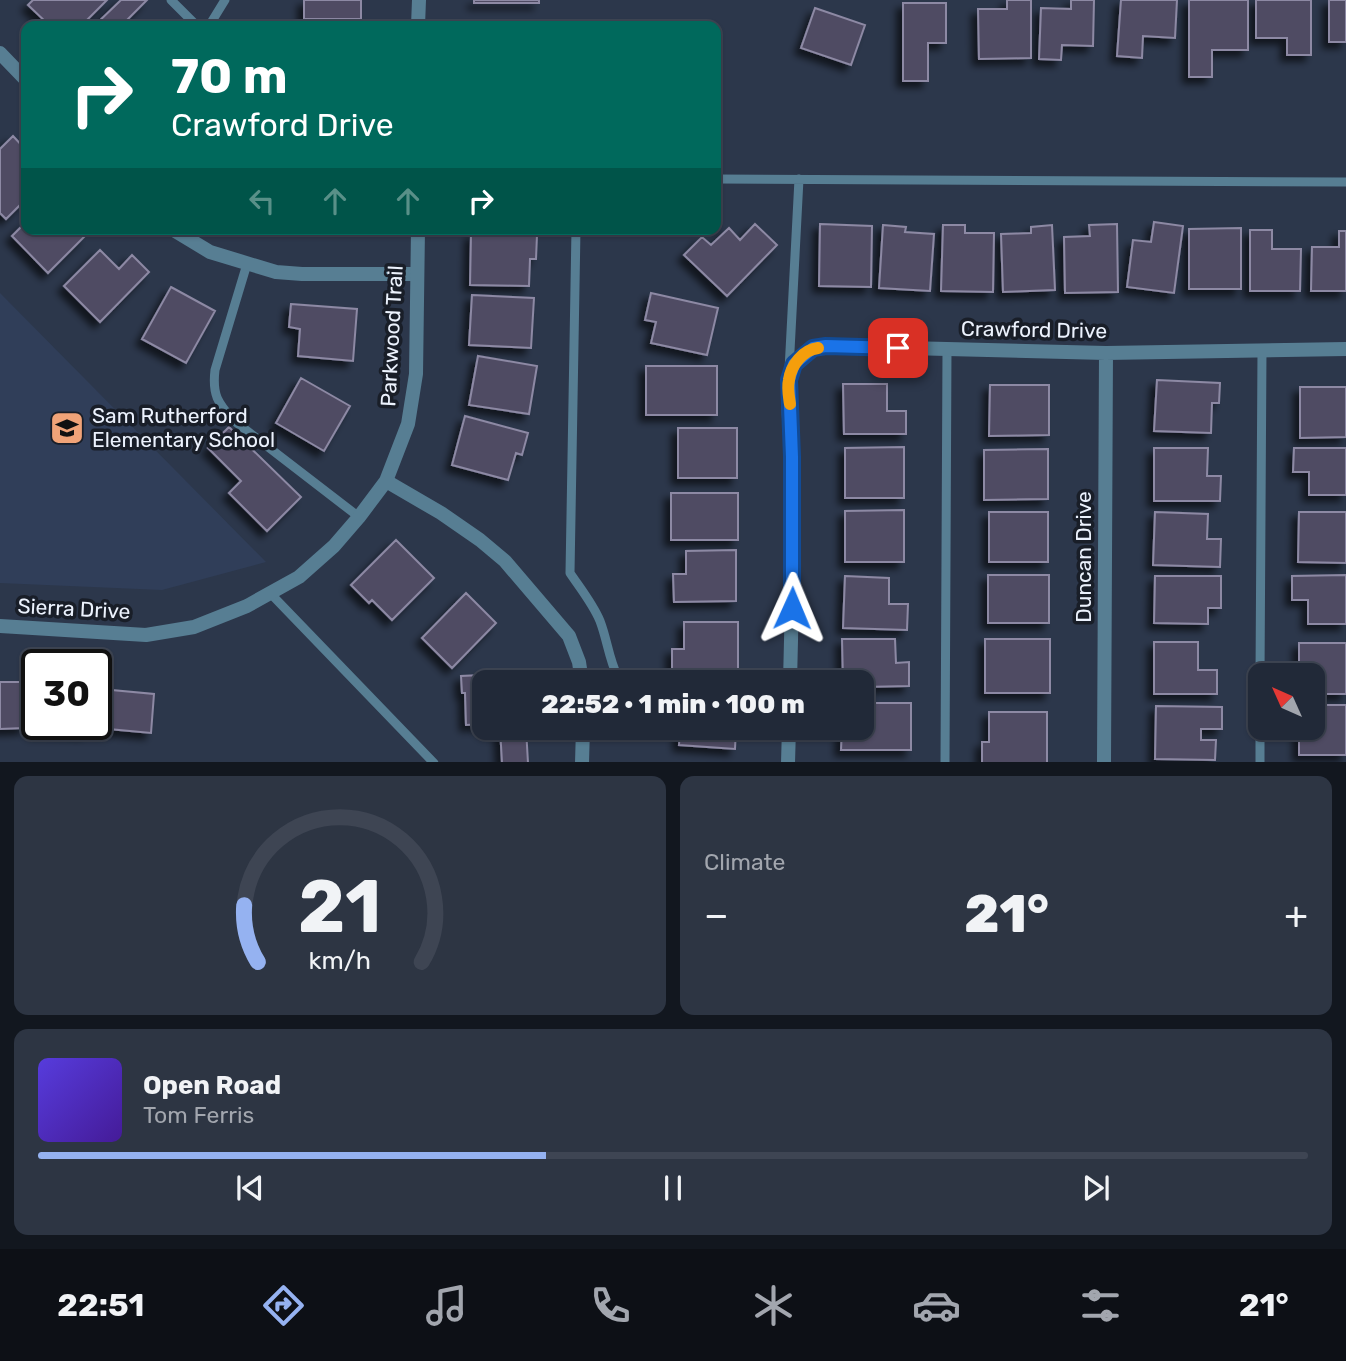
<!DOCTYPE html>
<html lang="en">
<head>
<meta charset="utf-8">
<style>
	:root { --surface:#212938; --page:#2d3543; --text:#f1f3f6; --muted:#a2a6ae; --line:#3e4553; --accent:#95b2f1 }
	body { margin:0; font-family:Rubik,sans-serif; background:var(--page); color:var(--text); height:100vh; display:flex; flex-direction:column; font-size:26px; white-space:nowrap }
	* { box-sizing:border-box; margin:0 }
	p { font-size:23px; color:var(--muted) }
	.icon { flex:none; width:38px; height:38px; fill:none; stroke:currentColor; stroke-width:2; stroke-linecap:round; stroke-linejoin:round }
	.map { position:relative; height:762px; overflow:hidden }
	.drawer { display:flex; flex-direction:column; gap:14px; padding:14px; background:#12171f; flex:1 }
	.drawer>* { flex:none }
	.hud { position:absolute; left:21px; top:21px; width:700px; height:214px; border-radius:14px; box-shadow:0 2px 5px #0004,0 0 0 2px var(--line); background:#00695c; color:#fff; overflow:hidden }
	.needle { width:46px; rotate:315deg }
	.controls { position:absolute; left:1248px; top:663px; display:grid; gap:14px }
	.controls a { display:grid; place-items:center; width:77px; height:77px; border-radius:14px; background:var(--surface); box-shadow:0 2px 5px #0004,0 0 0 2px var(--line); font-size:35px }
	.speed { position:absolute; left:21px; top:649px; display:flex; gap:14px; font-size:35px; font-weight:700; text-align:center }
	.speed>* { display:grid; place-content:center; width:91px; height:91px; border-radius:50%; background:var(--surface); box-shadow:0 2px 5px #0004,0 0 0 2px var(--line); line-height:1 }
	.speed .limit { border:4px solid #111; border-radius:10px; background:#fff; color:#111 }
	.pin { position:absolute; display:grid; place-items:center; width:60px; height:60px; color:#fff; margin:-30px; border-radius:14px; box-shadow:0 4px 10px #0006 }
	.me { position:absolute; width:77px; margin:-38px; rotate:1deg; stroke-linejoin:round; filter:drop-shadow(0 0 5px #0008) }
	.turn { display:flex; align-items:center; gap:24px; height:147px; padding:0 35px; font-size:32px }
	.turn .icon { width:91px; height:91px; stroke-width:2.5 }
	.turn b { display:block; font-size:49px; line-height:60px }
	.lanes { display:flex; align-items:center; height:66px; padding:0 35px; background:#0003; justify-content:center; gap:35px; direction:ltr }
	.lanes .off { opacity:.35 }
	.big { font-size:52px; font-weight:800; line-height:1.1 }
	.drawer .widget { flex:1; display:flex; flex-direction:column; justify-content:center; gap:10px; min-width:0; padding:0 24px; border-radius:14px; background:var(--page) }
	.drawer .dial { align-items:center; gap:0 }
	.dial svg { height:182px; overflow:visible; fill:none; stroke:var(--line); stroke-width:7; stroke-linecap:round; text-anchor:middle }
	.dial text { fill:var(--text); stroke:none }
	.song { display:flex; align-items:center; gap:21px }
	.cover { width:84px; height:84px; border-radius:10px; background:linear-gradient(135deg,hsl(250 70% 55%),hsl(260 70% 35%)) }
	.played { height:7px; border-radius:4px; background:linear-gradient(90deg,var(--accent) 40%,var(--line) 40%) }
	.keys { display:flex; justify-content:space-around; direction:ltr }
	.heat { display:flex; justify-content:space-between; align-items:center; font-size:38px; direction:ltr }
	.drawer .tiles { flex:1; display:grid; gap:14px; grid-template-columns:1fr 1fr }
	.widget:last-child { grid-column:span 2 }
	.trip { position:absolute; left:472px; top:670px; width:402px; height:70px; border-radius:14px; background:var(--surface); box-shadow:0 2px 5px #0004,0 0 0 2px var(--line); font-weight:800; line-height:70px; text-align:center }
	.menu { display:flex; height:112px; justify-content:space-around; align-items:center; background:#0d1016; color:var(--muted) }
	.menu .icon { width:49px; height:49px }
	.menu .current { color:var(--accent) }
	.menu b { font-size:32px; color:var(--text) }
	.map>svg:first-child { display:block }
	.built { fill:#303e59 }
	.building { fill:#504c64; stroke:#8d89a4; stroke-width:2; filter:url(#shadow) }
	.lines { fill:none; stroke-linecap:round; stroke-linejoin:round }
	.service { stroke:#577e93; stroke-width:9 }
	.minor { stroke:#577e93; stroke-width:14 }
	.tertiary { stroke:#577e93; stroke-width:14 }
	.route-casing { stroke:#114b97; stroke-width:18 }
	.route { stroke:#1a73e8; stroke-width:12 }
	.slow { stroke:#f59e0b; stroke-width:12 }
	.labels { text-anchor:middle; stroke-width:7; stroke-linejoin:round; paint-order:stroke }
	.street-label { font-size:21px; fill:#ecf2fd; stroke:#191e28 }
	.poi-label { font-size:21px; fill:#ecf2fd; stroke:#191e28; text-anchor:start }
</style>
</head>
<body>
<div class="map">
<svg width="1346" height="763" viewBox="0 0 1346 763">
	<defs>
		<filter id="shadow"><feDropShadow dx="-6" dy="6" stdDeviation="3.5" flood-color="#0009"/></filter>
	</defs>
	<rect width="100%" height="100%" fill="#2c374b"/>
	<path class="built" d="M0 293 266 562 162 590 0 583Z"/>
	<path class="building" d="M33 0H107L81 26H50L28 5Z
		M121 0H147L125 22 129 26H94Z
		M304 0H361V19H304Z
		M474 0H539V3H474Z
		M1007 0H1031V58L979 59 978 9H1007Z
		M1071 0H1094L1093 46 1062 45 1061 60 1039 59 1041 8 1071 9Z
		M1121 0H1177L1175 38 1143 36 1142 58 1117 56Z
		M1189 0H1248V50H1212V77H1189Z
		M1256 0H1311V55H1287V38H1256Z
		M1329 0H1346V42H1329Z
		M903 3H946V43H928V81H903Z
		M815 8 865 25 851 65 801 48Z
		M13 136 26 150V199L6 219 0 213V149Z
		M26 222V229H79L85 236 48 273 12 236Z
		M1154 222 1183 226 1174 293 1127 287 1133 240 1151 242Z
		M755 224 777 245 727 296 684 255 702 237 711 245 729 228 740 240Z
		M820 224 872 226 871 287 819 286Z
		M1117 224 1118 292 1065 293 1064 237 1090 236 1089 225Z
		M883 225 906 227 905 232 934 234 930 291 879 288Z
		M943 225H965V233H994L993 292 941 291Z
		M1052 225 1055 290 1003 292 1001 234 1031 233V227Z
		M1241 228V289H1189V229Z
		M1250 230H1272V249H1301L1300 291H1250Z
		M1339 231H1346V291H1311L1312 247H1339Z
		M471 234 537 235 536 259H530L529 286 470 285Z
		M100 250 119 269 132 255 149 272 100 322 64 286Z
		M171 287 215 311 186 363 142 339Z
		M651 293 718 308 707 355 651 343 656 322 645 320Z
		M472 295 534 298 531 348 469 345Z
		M291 304 357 309 353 361 298 356 300 329 289 327Z
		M478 356 537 366 529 414 469 405Z
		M646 366H717V415H646Z
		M301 378 350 406 324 451 276 423Z
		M1157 380 1220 383 1219 403H1212L1211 433 1154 431Z
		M843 384H887V411H906V434H844Z
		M990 385H1049V435L989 436Z
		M1300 387H1346V437L1300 438Z
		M465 416 528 433 522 455 516 453 508 480 452 465Z
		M229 427 301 497 267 531 229 493 241 481 208 448Z
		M678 428H737V478H678Z
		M904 447V498H845V448Z
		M1154 448H1208L1207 476H1221L1220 501H1154Z
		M1294 448H1346V495H1309V472H1293Z
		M1048 449V499L984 500V450Z
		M671 493H738V540H671Z
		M904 510V562H845V511Z
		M989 512H1048V562H989Z
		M1155 512 1208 514 1207 539H1221L1220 567 1153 565Z
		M1299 512H1346V563L1298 562Z
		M396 540 434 578 392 620 372 600 369 603 351 585Z
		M736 550V601L674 602 673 574H686V551Z
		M988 575H1049V623H988Z
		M1346 575V624H1308V600H1292V576Z
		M845 576 889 578V604H908L907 630 843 628Z
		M1155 576H1221V608H1208V624L1154 623Z
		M466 593 496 623 452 668 422 638Z
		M684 622H738V674H672V649H684Z
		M842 639H895L896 663 909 662V686L863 687V682H843Z
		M985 639H1050V693H985Z
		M1154 642H1198V670H1217V694H1154Z
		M1299 643H1346V694H1312V676H1299Z
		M524 673V682H485V724L466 725 465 693H462L461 676Z
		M0 682H25V728L0 729Z
		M101 689 154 694 151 733 98 728Z
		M863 703H911V750H841L842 728H863Z
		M1312 705H1346V755H1299V728H1312Z
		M1156 706 1222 707V729H1201V740H1216L1215 760 1155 759Z
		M37 712V724H88L87 732 35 728Z
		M989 712H1047V763H982V742H989Z
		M500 728H526L528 763H502Z
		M680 728H736L735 749 679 745Z"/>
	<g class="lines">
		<path class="service" d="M171 0 197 26
			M209 26 225 0
			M716 179 1346 182
			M576 229 570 573C580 588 593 604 600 621 607 639 609 659 617 675L641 682
			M247 264 215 370C212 395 218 403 233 420L359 517
			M789 370 799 179
			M270 593 434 763
			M1260 676 1262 350
			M945 763 947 349
			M1260 763V691"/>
		<path class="minor" d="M0 53 26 80
			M172 229 210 252 276 272 302 274H417
			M790 682C792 608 793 533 792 459 791 435 783 383 794 364 801 353 814 348 826 346L1106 353 1346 349
			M788 763 789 728
			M1104 763 1106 353"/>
		<path class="tertiary" d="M418 26 419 0
			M386 481 441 513 480 540 505 561 569 636 579 662 582 682
			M0 626 146 635 194 627 247 606 299 577 334 546 359 517 386 481 408 424 416 374 418 229
			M582 763 583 728"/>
	</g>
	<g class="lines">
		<g class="route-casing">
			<path id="route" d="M792 608V457L789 380 794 364 813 348 826 346 898 348"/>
		</g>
		<use href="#route" class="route"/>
		<path class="slow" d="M790 404C789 397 787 388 789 380 791 365 803 350 818 348"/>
	</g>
	<defs>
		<g id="school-square" transform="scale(1.75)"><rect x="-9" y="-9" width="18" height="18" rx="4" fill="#f0a378" stroke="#191e28"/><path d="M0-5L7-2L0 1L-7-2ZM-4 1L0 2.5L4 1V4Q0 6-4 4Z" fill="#111"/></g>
	</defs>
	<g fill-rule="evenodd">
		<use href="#school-square" x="67" y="428"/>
	</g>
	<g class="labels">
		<g class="street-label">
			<text transform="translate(1034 330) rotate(1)" y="7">Crawford Drive</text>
			<text transform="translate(392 336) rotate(-87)" y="7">Parkwood Trail</text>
			<text transform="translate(1084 557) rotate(-90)" y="7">Duncan Drive</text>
			<text transform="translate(74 609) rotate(3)" y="7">Sierra Drive</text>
		</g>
		<g class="poi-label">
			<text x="92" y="423">Sam Rutherford<tspan x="92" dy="24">Elementary School</tspan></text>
		</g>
	</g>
</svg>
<div class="controls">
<a><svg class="needle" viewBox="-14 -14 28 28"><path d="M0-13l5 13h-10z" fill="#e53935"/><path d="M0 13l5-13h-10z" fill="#a2a6ae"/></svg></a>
</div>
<div class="speed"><div class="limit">30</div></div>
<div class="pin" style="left:898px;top:348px;background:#d93025"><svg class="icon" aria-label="arrive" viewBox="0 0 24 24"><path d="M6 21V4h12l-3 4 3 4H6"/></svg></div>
<svg class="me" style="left:792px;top:608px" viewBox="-20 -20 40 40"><path d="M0-17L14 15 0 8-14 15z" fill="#1a73e8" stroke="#fff" stroke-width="4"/></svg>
<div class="trip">22:52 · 1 min · 100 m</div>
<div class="hud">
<div class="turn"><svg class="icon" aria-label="right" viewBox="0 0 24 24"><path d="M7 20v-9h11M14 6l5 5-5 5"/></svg><div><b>70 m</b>Crawford Drive</div></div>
<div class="lanes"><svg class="icon off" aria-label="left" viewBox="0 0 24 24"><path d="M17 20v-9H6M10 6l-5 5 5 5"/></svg><svg class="icon off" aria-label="ahead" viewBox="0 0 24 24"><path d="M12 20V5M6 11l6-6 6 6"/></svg><svg class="icon off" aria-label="ahead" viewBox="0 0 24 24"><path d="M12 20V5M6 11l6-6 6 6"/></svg><svg class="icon" aria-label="right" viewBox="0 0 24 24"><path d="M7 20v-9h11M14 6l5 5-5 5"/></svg></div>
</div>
</div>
<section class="drawer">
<div class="tiles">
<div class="widget dial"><svg viewBox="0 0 100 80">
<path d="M14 69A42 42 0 1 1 86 69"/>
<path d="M14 69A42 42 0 0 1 8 44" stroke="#95b2f1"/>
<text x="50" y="56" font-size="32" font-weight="700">21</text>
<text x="50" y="72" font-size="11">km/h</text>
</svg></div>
<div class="widget"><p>Climate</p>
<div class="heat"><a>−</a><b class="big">21°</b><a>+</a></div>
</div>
<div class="widget">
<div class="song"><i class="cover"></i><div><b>Open Road</b><p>Tom Ferris</p></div></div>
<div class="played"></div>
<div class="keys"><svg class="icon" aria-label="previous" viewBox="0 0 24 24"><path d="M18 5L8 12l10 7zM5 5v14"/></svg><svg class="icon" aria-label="pause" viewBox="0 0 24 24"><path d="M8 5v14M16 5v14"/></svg><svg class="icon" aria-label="next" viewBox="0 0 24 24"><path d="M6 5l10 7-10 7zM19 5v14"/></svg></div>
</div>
</div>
</section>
<nav class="menu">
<b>22:51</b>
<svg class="icon current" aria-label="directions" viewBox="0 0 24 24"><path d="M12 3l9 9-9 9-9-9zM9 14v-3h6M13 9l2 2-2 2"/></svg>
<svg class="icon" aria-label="music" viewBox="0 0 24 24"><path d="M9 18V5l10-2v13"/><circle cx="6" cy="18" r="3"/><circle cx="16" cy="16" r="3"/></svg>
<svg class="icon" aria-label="phone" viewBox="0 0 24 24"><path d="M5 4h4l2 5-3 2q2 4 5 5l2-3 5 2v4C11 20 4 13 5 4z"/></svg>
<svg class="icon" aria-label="climate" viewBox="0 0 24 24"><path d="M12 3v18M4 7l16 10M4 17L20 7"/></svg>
<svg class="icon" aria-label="car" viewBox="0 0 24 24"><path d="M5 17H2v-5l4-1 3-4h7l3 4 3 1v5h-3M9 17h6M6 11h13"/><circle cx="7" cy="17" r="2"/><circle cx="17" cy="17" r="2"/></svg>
<svg class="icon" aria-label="filters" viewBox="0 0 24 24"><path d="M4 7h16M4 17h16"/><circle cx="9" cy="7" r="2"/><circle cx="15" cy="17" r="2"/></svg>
<b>21°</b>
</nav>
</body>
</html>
